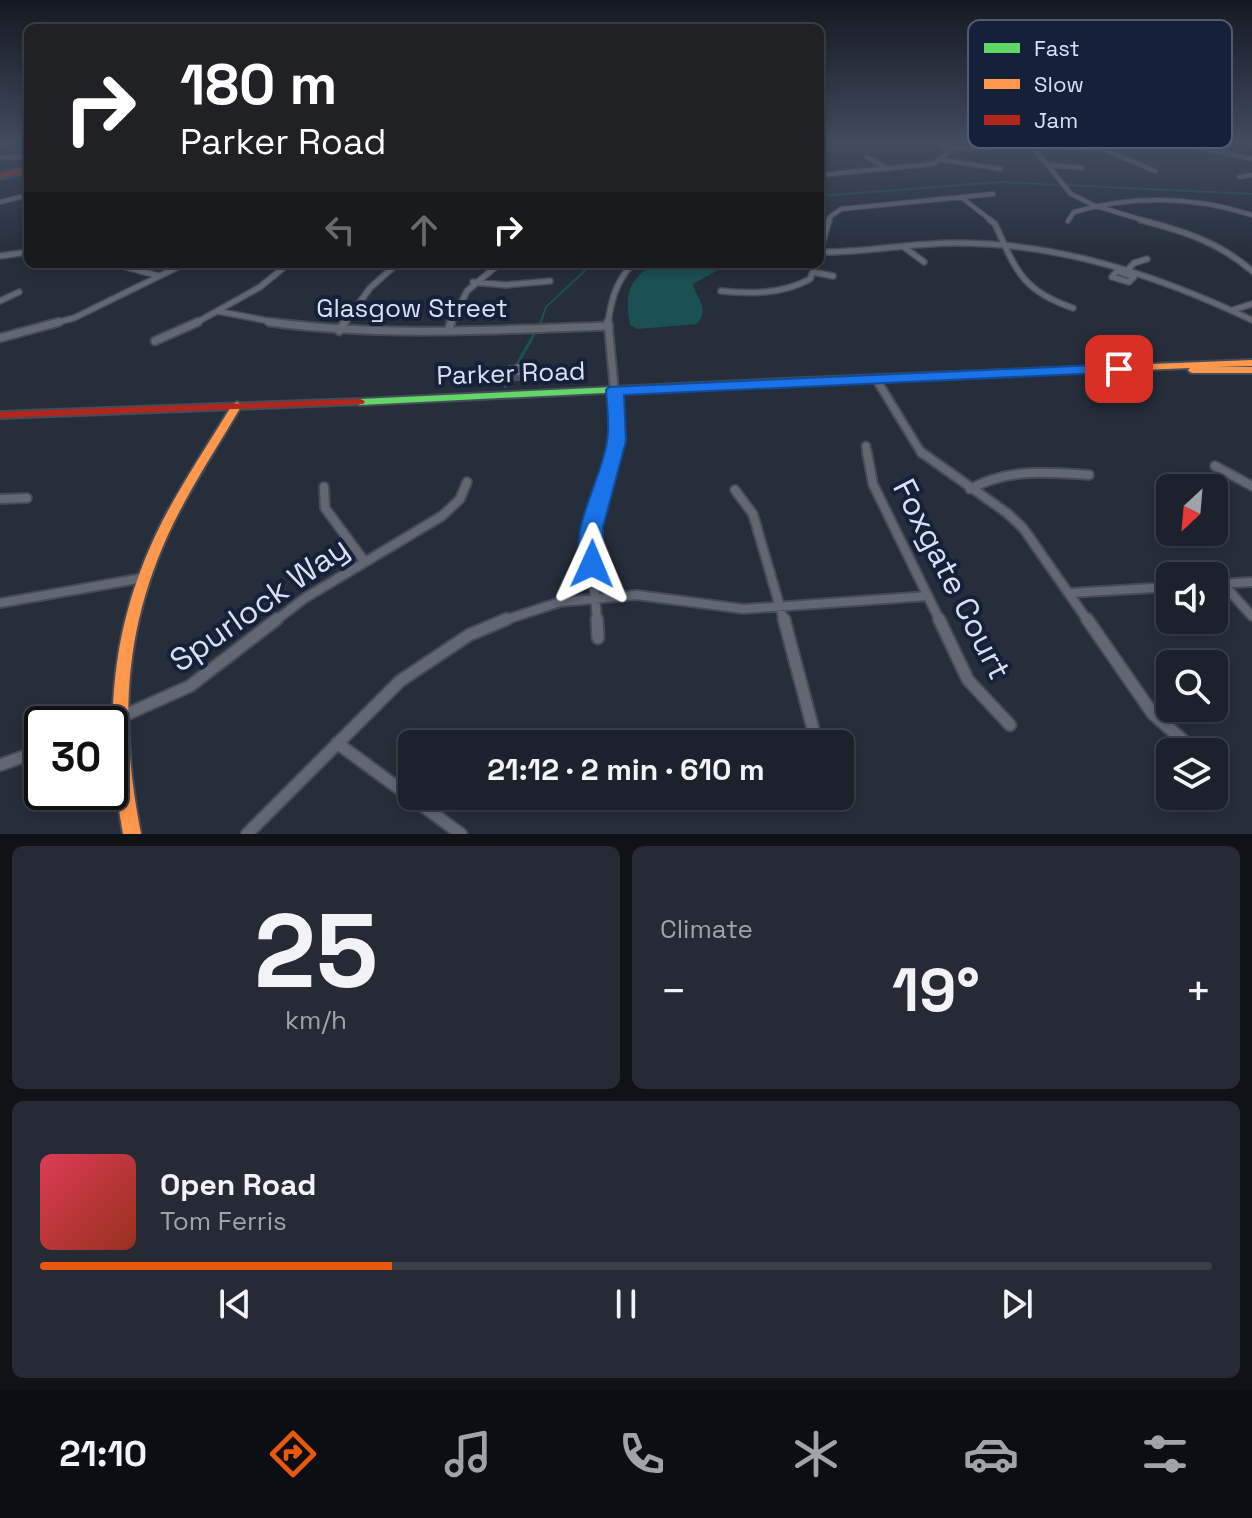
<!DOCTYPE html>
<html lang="en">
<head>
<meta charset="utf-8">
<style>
	:root { --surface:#1c222c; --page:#252a34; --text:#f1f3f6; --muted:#a0a4a9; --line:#3a3f48; --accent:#ea580c }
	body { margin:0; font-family:"Space Grotesk",sans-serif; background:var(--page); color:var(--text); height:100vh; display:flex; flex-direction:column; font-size:30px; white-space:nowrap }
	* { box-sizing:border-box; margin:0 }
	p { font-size:26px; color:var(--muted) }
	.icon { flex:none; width:44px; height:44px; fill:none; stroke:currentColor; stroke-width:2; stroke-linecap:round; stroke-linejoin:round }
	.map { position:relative; height:834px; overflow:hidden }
	.sheet { display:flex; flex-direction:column; gap:12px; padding:12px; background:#0f1318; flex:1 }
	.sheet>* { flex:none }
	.banner { position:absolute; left:24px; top:24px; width:800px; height:244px; border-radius:12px; box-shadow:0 4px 12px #0003,0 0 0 2px var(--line); background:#202124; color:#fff; overflow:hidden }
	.needle { width:52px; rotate:206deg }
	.fabs { position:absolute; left:1156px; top:474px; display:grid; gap:16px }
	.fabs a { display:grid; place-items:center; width:72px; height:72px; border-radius:12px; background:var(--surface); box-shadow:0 4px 12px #0003,0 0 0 2px var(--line); font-size:40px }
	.speed { position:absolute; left:24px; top:706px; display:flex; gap:16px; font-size:40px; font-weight:700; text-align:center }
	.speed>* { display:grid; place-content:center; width:104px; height:104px; border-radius:50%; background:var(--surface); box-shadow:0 4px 12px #0003,0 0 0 2px var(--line); line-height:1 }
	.speed .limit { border:4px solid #111; border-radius:12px; background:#fff; color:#111 }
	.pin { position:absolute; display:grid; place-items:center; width:68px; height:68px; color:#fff; margin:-34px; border-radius:16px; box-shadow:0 4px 12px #0006 }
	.me { position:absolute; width:88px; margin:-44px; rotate:1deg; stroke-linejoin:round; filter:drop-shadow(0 0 6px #0008) }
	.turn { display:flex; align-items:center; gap:28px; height:168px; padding:0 24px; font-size:36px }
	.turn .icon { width:104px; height:104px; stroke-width:2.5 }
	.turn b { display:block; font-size:56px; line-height:68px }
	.lanes { display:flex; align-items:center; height:76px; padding:0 24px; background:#0003; justify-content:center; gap:40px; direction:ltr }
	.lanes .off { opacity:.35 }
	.big { font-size:60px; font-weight:800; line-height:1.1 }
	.sheet .card { flex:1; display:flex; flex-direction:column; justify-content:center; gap:12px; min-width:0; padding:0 28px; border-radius:12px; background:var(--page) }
	.sheet .dial { align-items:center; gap:0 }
	.dial b { font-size:104px; line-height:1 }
	.song { display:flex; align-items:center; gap:24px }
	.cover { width:96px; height:96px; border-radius:12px; background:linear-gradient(135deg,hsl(350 70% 55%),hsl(10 70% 35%)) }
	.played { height:8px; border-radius:4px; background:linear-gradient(90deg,var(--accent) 30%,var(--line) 30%) }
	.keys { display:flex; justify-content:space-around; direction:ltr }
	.heat { display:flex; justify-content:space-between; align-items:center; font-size:44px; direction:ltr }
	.sheet .tiles { flex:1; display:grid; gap:12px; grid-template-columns:1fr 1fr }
	.card:last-child { grid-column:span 2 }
	.trip { position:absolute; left:398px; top:730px; width:456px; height:80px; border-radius:12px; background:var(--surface); box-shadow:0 4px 12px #0003,0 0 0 2px var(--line); font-weight:800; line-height:80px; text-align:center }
	.dock { display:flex; height:128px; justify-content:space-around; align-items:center; background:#0b0e12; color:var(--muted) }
	.dock .icon { width:56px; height:56px }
	.dock .on { color:var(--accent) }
	.dock b { font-size:36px; color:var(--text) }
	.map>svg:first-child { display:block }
	.water { fill:#1b5152 }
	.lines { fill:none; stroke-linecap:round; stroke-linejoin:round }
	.stream-far1 { stroke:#1b5152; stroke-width:2 }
	.stream { stroke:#1b5152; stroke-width:3 }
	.street-far4-casing { stroke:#454b57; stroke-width:6 }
	.street-far3-casing { stroke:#454b57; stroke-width:8 }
	.street-far2-casing { stroke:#454b57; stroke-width:11 }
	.street-far1-casing { stroke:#454b57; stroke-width:12 }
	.street-casing { stroke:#454b57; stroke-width:15 }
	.fast-casing { stroke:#454b57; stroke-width:4 }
	.slow-casing { stroke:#454b57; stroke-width:4 }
	.jam-casing { stroke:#454b57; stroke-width:4 }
	.street-far4 { stroke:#626772; stroke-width:4 }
	.street-far3 { stroke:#626772; stroke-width:5 }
	.street-far2 { stroke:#626772; stroke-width:7 }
	.street-far1 { stroke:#626772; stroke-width:8 }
	.street { stroke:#626772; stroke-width:11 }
	.fast { fill:#63d668; fill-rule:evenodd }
	.slow { fill:#ff974d; fill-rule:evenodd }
	.jam { fill:#b3261e; fill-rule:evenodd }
	.wall { fill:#4c4c5e }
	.building { fill:#5c5c6e; stroke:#6f7183; stroke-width:2 }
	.route { fill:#1a73e8; stroke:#114b97; stroke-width:2 }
	.labels { text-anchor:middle; stroke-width:8; stroke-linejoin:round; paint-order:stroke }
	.street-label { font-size:26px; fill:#d8e1f2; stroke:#142139 }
	.near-street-label { font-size:32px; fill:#d8e1f2; stroke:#142139 }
	.key { fill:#142139; stroke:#4f5b70; stroke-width:2 }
	.key-label { font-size:22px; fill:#d8e1f2 }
</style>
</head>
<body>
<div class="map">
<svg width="1252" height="834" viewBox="0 0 1252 834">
	<rect width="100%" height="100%" fill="#262e3b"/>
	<path class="water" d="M654 264H755L718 270 693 284C696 299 711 308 697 324L638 329 630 325C625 295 627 281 654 264Z"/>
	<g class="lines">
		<path class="stream-far1" d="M0 146 8 142
			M0 180 28 174
			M1064 185 1252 194
			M820 196 1001 182 1056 185
			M540 324 546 307 592 264"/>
		<path class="stream" d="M539 327 541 322
			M516 366 536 331
			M505 387 510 377"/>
		<g class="street-far4-casing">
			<path id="street-far4" d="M1029 142 1071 194 1093 205 1149 222
				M1173 142 1252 159
				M1036 147 1103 149 1155 171
				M947 148H993
				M820 149 828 142
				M867 157 888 169
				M0 158 28 156
				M943 160 1001 169
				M1049 165 1082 168
				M820 175 933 164 948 153 940 142
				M1239 177 1252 175
				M961 197 993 222
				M0 202 28 195
				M1068 221 1074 212C1134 195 1192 196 1252 215
				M828 222 830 217 841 209 993 194"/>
		</g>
		<g class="street-far3-casing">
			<path id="street-far3" d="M990 220 995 224C1016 270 1022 291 1073 308
				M1141 220C1183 231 1219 242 1252 271
				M904 247 924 262
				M820 251 829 220
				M820 252C865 253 909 243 954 243 1058 242 1159 276 1252 320
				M0 256 28 252
				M115 264 159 276
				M1117 271 1134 277 1129 282 1112 277Z
				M813 272 833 276
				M1126 272 1134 263 1147 259
				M473 282 506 285 550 281
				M721 291C751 294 783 294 810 279L816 264
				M0 301 19 292
				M1233 310 1252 304
				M217 311 284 324
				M51 324 74 318 184 264
				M194 324 260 287 282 269
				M344 324 370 288 397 264
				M451 324 467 291 499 264
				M608 324C611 299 616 283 632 264"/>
		</g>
		<g class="street-far2-casing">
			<path id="street-far2" d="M269 322C382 337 495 330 609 326
				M608 322 617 418 614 454
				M449 329 451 322
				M339 331 345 322
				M0 338 59 322
				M155 341 198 322
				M876 379 922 454
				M866 446 867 454"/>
		</g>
		<g class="street-far1-casing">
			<path id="street-far1" d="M867 452 873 484 940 621
				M921 452 1007 513 1023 528 1088 621
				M1215 466 1252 486
				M324 487 325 508 365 562
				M970 489C1008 468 1047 472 1089 475
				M735 490 753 514 784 621
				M0 499 27 498
				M1214 584 1252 582
				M1223 584 1252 616
				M1069 593 1170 587
				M0 603 143 578
				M275 621 305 598 442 516 460 499 467 482
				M502 621 560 602 637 595 744 609 928 596
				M597 621 591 542 594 517 615 452"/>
		</g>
		<g class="street-casing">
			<path id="street" d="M597 619 598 638
				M784 619 817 744
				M939 619 968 680 1010 725
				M1087 619 1153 714 1195 751
				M105 724 190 686 277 619
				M337 743 461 834
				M0 765 42 750
				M247 834 400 681 469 635 507 619"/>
		</g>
		<g class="fast-casing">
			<path id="fast" d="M783 379 788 382 786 384 360 405 355 402 360 399Z"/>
		</g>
		<g class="slow-casing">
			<path id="slow" d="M1252 360V366L1214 367H1252V373H1193L1190 372 1188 370 1190 368 783 385 778 382 783 379Z
				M237 402 242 405C219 444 194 482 174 522 123 626 119 722 141 834H123C103 721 110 624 163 520 184 480 209 443 232 405Z"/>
		</g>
		<g class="jam-casing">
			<path id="jam" d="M28 167V171L0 178V174Z
				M360 399 363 400 365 402 363 404 0 418V412Z"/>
		</g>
		<use href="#street-far4" class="street-far4"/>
		<use href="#street-far3" class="street-far3"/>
		<use href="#street-far2" class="street-far2"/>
		<use href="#street-far1" class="street-far1"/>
		<use href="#street" class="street"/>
		<use href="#fast" class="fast"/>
		<use href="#slow" class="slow"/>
		<use href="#jam" class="jam"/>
	</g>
	<path class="wall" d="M524 372 523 381H509L508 374Z"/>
	<path class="building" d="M524 365 523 374H508L509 366Z"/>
	<linearGradient id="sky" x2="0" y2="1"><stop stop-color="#151920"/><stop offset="0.55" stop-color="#414c60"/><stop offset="1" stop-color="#414c60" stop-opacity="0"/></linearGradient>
	<rect width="1252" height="259" fill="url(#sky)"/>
	<path class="route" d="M1119 364 1127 369 1124 372 624 395 626 441 603 527V564L600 570 592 573 583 570C565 535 603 477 607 441 610 425 607 407 606 390L609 387Z"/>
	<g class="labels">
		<g class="street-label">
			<text x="412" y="317">Glasgow Street</text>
			<text transform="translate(511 373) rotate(-2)" y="9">Parker Road</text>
		</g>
		<g class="near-street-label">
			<text transform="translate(952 579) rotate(63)" y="11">Foxgate Court</text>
			<text transform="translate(259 604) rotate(-35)" y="11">Spurlock Way</text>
		</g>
	</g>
	<rect x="968" y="20" width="264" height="128" rx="12" class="key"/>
	<rect x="984" y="43" width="36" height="10" fill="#63d668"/>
	<rect x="984" y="79" width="36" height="10" fill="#ff974d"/>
	<rect x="984" y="115" width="36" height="10" fill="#b3261e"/>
	<g class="key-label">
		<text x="1034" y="56">Fast</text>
		<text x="1034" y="92">Slow</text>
		<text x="1034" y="128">Jam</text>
	</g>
</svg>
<div class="fabs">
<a><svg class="needle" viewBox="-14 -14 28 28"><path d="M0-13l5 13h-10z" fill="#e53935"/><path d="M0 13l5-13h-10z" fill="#a0a4a9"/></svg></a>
<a><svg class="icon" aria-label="sound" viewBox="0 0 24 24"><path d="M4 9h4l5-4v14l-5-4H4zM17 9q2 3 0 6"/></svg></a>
<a><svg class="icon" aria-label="search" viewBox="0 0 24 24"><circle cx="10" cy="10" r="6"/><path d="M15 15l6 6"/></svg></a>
<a><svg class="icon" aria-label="layers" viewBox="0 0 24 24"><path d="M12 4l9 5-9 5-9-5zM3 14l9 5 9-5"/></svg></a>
</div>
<div class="speed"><div class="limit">30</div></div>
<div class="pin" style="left:1119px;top:369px;background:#d93025"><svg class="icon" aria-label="arrive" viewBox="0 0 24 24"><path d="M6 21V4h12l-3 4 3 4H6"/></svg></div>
<svg class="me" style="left:592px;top:564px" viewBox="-20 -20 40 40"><path d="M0-17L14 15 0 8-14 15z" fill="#1a73e8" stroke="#fff" stroke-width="4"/></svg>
<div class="trip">21:12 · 2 min · 610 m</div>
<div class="banner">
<div class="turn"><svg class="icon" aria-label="right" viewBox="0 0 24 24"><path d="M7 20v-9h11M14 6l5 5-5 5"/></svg><div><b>180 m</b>Parker Road</div></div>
<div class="lanes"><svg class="icon off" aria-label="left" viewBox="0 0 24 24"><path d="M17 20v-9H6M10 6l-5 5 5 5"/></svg><svg class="icon off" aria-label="ahead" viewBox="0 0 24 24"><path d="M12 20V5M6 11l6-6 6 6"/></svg><svg class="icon" aria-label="right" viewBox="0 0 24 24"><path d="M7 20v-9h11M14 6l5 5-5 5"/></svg></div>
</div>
</div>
<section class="sheet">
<div class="tiles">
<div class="card dial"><b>25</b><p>km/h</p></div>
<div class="card"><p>Climate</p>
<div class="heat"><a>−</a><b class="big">19°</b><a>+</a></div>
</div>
<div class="card">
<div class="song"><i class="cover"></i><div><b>Open Road</b><p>Tom Ferris</p></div></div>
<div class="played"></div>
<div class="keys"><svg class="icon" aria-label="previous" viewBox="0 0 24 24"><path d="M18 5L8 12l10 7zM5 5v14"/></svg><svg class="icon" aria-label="pause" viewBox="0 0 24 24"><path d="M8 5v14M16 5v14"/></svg><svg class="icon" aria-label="next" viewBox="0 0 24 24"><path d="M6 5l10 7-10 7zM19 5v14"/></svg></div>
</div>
</div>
</section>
<nav class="dock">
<b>21:10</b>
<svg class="icon on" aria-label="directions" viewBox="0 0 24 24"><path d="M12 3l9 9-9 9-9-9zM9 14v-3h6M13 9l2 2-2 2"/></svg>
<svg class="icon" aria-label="music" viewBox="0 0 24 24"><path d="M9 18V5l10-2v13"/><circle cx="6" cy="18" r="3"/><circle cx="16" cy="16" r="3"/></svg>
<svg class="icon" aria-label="phone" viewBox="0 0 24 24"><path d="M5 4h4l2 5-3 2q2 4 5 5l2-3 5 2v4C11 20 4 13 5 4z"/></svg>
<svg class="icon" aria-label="climate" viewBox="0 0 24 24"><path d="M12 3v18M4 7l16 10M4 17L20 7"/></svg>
<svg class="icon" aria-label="car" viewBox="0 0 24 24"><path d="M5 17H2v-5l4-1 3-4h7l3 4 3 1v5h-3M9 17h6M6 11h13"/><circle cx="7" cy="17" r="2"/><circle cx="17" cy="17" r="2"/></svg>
<svg class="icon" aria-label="filters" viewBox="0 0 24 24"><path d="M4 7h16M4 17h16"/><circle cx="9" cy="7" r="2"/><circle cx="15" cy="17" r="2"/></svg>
</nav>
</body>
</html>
